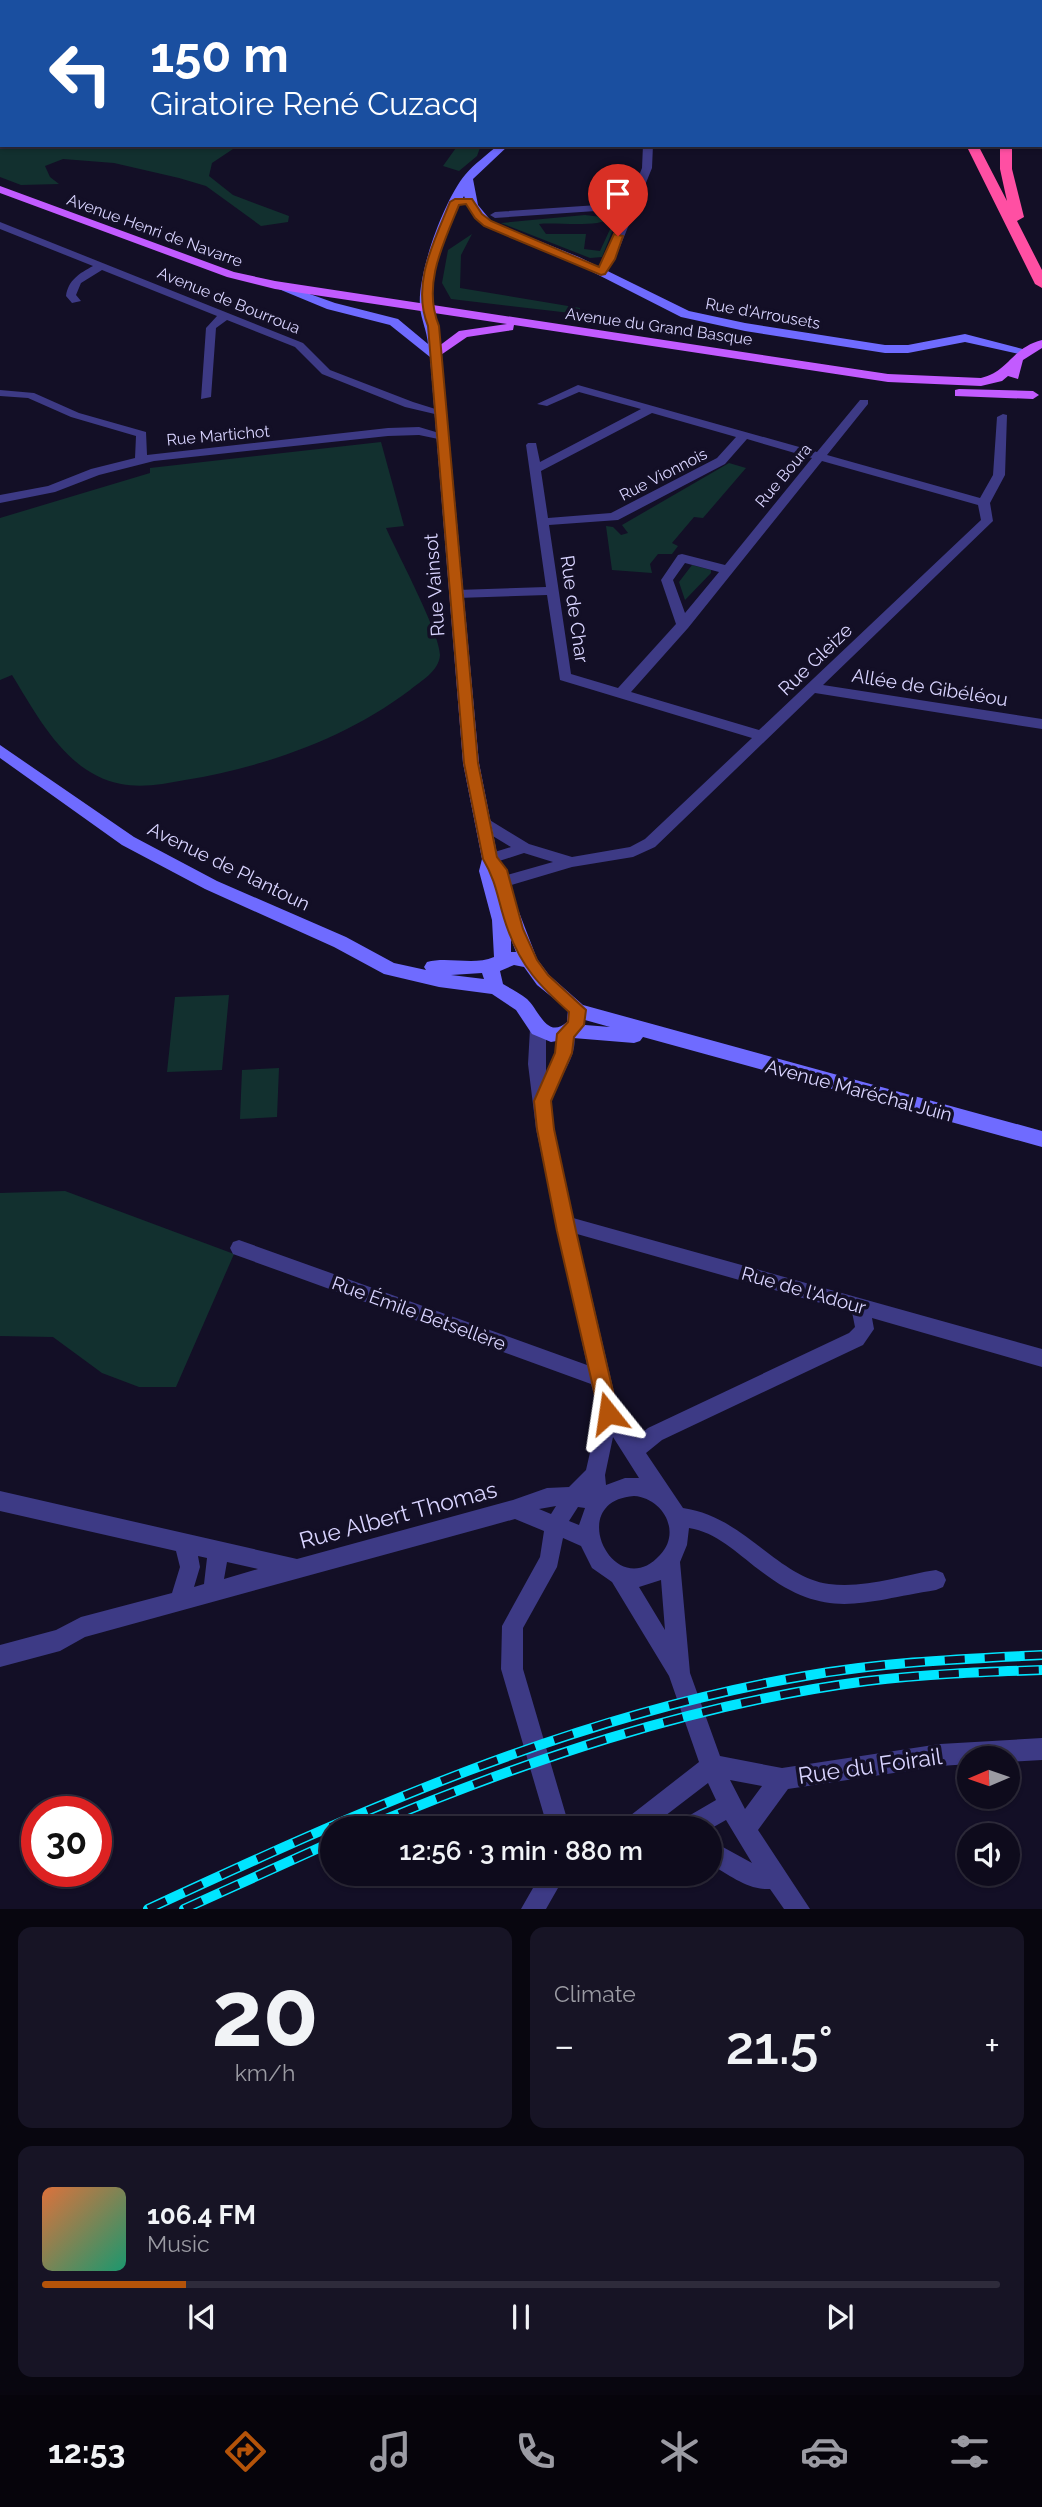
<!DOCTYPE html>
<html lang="en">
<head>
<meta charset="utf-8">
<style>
	:root { --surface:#0e0b1c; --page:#171425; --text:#f1f3f6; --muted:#9b9ba3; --line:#2e2b3b; --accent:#b45309 }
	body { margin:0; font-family:Raleway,sans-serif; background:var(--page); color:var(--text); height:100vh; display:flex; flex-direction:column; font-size:26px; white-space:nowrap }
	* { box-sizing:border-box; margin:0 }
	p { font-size:23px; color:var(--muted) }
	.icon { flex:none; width:38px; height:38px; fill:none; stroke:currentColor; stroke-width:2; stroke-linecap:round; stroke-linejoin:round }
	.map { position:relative; height:1909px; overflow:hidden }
	.side { display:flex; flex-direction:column; gap:18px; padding:18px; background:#08060f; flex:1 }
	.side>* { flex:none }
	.guide { position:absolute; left:0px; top:0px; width:1043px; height:147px; box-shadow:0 2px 5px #0004,0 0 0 2px var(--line); background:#1a4fa0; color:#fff; overflow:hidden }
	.needle { width:46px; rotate:268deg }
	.tools { position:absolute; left:957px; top:1746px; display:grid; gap:14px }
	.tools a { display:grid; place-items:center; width:63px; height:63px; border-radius:50%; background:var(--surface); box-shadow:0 2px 5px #0004,0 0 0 2px var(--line); font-size:35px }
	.speed { position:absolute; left:21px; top:1796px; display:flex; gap:14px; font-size:35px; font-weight:700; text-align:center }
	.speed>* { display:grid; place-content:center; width:91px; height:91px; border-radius:50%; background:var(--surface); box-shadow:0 2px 5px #0004,0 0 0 2px var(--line); line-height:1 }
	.speed .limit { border:10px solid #d22; background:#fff; color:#111 }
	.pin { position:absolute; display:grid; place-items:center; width:60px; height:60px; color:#fff; margin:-72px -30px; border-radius:50% 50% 50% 0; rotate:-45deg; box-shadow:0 0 7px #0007 }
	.pin .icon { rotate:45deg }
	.me { position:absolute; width:77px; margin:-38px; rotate:345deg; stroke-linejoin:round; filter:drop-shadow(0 0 5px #0008) }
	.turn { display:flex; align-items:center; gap:24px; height:147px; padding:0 35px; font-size:32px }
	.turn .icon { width:91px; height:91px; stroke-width:2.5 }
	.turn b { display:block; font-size:49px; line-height:60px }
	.big { font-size:52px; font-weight:600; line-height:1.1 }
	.side .widget { flex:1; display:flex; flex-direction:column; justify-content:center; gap:10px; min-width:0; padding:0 24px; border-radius:14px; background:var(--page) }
	.side .dial { align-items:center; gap:0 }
	.dial b { font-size:91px; line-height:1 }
	.song { display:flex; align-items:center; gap:21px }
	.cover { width:84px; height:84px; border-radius:10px; background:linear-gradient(135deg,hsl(20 70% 55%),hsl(160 70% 35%)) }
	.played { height:7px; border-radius:4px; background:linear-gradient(90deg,var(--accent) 15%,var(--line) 15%) }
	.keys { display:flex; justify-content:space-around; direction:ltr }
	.heat { display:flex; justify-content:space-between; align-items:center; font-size:38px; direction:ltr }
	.side .tiles { flex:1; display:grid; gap:18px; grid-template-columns:1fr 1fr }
	.widget:last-child { grid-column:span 2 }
	.trip { position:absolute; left:320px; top:1816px; width:402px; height:70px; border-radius:35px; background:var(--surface); box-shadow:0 2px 5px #0004,0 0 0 2px var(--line); font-weight:600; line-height:70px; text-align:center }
	.dock { display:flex; height:112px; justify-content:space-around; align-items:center; background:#06040b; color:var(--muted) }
	.dock .icon { width:49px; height:49px }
	.dock .selected { color:var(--accent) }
	.dock b { font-size:32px; color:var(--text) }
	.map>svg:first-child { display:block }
	.green { fill:#12302f }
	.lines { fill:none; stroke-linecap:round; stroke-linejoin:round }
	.street { fill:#3d3a85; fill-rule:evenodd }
	.secondary { fill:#6f6bff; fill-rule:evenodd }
	.primary { fill:#c25bff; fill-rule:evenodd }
	.highway { fill:#ff4fa3; fill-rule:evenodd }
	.rail-casing { stroke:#00e5ff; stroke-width:10 }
	.rail { stroke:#130f26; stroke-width:7; stroke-dasharray:20; stroke-linecap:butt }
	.route { fill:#b45309; stroke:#753606; stroke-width:2 }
	.labels { text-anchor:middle; stroke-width:7; stroke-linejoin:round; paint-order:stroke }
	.far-street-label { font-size:16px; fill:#d9d4ff; stroke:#130f26 }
	.street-label { font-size:19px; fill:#d9d4ff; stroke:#130f26 }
	.near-street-label { font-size:23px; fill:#d9d4ff; stroke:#130f26 }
</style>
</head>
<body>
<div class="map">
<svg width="1042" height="1909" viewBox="0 0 1042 1909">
	<rect width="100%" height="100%" fill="#130f26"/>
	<path class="green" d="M3 145H239L212 163 209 176 233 195 289 216 288 222 261 226 206 186 179 178 114 163 63 159 45 166 50 177 59 184 21 185 0 177V147Z
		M458 145H481L477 156 459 171 443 166Z
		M585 215 610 218C600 228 556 222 539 224L546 234H586L584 249 600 251 612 225 615 224 602 257 590 258 501 223Z
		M472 234 461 255 460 288 580 308 579 314 451 299 442 283 448 250Z
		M381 442 404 526 386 528C397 553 440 633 440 655 439 671 421 681 410 690 345 739 264 767 185 780 164 784 142 788 121 784 67 774 38 717 12 675L0 680V518L150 473V468Z
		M729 463 746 468 703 518 694 517 672 543 678 546 672 554H658L650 564 652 573 612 570 606 526 613 527 621 535 628 533 622 525Z
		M692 565 711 570V573L685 600 679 582Z
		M229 995 222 1070 167 1072 175 997Z
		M279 1068 277 1117 240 1119 242 1070Z
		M65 1191 234 1254 176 1387H139L102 1373 53 1337 0 1336V1193Z"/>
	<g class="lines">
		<path class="street" d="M643 145H653L652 168 615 259 605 274 596 272 605 259 625 209 495 218 490 215 495 212 628 203 642 168Z
			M0 222 303 343 330 370 413 402 445 412 439 415 405 407 322 374 295 347 227 320 216 328 211 397 201 399 206 328 217 316 102 270 81 283 76 295 81 301 72 303 66 296C68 280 80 273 93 266L0 229Z
			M578 385 817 452 860 400H868V404L827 455 980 498 993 475 997 417 1003 414 1007 415 1005 475 990 503 993 521 823 685 1042 719V729L815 693 655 847 633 857 572 867 501 888 496 886 493 882 496 878 553 862 524 853 490 864 485 863 482 859 485 855 511 847 478 827 476 823 478 819H488L529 844 572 857 630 847 645 839 752 738 560 680 547 595 457 598 451 594 457 590 546 587 526 445 528 443H536L540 462 641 409 579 392 547 406 537 404ZM652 413 736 437 717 458 611 513 548 518 541 471ZM747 439 812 458 725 565 682 554 678 555 661 580 676 624 618 688 571 674 549 525 618 520 725 464ZM822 461 978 505 981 520 759 730 631 692 688 628ZM685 563 719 572 685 613 673 580Z
			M0 390 34 393 79 413 146 432 147 455 388 428 419 427 449 436 443 440 419 435 388 436 154 461 99 475 55 492 0 503V495L48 486 91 469 135 458 136 436 71 417 28 398 0 396Z
			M538 1023 544 1024 546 1029V1075L556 1053 560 1029H572C583 1052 557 1079 551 1100 546 1116 569 1197 573 1218L1042 1349V1367L872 1318 874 1329 863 1345 662 1440 646 1453 683 1508C745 1517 776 1576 829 1584 864 1589 902 1575 936 1570L943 1573 946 1580 943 1587 936 1590C860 1602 825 1622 758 1569 737 1553 716 1532 689 1528L687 1545 680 1562 690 1673 720 1756 782 1768 940 1744 1042 1738V1760L1008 1762V1759H970V1764L940 1766 788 1789 758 1830 810 1909H784L770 1889C747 1890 730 1875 710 1864V1840L752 1863 726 1820 710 1829H677L680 1821 716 1800 708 1783 661 1819 665 1821 668 1829H608L611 1821 631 1815 699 1762 669 1676 612 1582 592 1568 581 1546 563 1538 557 1567 523 1628V1669L570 1829H548L501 1669 502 1626 540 1557 544 1531 515 1519 85 1637 60 1651 0 1667V1645L56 1630 81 1617 172 1593 180 1567 176 1551 0 1511V1491L297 1559 513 1500 547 1488 569 1487 586 1470 599 1413 591 1384 233 1254 230 1248 233 1242 239 1240 587 1365 536 1129 528 1064 530 1029 532 1024ZM577 1234 852 1312 855 1327 849 1333 648 1428 636 1438 618 1409ZM613 1437 639 1478H625L606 1485 605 1475ZM634 1496C663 1498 682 1532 660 1555 615 1605 563 1501 634 1496ZM556 1506 551 1514 539 1509ZM578 1507 585 1508 579 1525 569 1521ZM198 1556 207 1558 204 1584 194 1587 200 1567ZM227 1562 258 1569 224 1579ZM661 1580 665 1630 639 1587ZM730 1780 762 1786 745 1809Z
			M541 1874H566L546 1909H521Z"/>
		<path class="secondary" d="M585 0H595L596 2H587Z
			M498 145H509L473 179 478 205 492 222 579 257 689 311 745 323 885 345H908L965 334 1030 351 1024 355 965 342 908 353H885L745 331 681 317 571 261 484 226 469 209 464 196C444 235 422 283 439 326L479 763 498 859 495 871 503 898 514 899 537 959 549 975 583 1005 1042 1131V1147L643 1037 640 1041 634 1043 573 1038 551 1042 532 1034 516 1010 492 994 439 987 384 974 334 947 205 889 122 845 0 758V745L134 837 217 881 346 937 394 963 426 970 424 967 427 962C448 956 473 966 494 957L492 920 479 871 482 859 463 763 430 357 390 325 327 309 269 285 279 283 335 303 398 319 428 344C427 331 421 319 420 307 417 274 444 200 465 175 474 164 487 155 498 145ZM511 939 516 952H511ZM514 965 524 967 537 985 568 1010 567 1022C547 1040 539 1010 527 999 520 993 511 989 503 984L500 971ZM482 973 484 979 451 975ZM585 1020 610 1027 585 1025Z"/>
		<path class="primary" d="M0 186 234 272 275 281 888 374 981 378C1010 371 1011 348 1042 340V348L1023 360 1018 379 1008 376 1002 381 981 386 888 382 514 325 513 330 467 337 435 359 431 358V352L459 331 507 324 275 289 227 277 0 193Z
			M959 389 1033 391 1039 395 1033 399 955 396V390Z"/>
		<path class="highway" d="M196 0H213L214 2H198Z
			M237 0H254L255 2H239Z
			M962 0H979L961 2Z
			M1019 0H1042V5L1041 2Z
			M1041 65H1042V73H1041Z
			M1041 84H1042V92H1041Z
			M1041 108H1042V116H1041Z
			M966 145H978L1007 201 1000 169V145H1012V169L1024 217 1017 221 1042 270V288L1035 284Z"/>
		<g class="rail-casing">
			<path id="rail" d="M362 1829C524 1761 691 1704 867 1681 925 1674 983 1672 1042 1670
				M148 1909C359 1811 574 1715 805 1676 883 1662 963 1659 1042 1655
				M184 1909 332 1842"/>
		</g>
		<use href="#rail" class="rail"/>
	</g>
	<path class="route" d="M455 199H472L482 214 491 221 599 267 614 234 623 236 615 259 605 274 601 275 484 226 475 218 466 204 459 205C443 244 422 285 439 326L478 763 497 857 507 870 523 929 537 960 548 975 586 1010 584 1025 574 1037 572 1053 551 1101 554 1129 576 1231 618 1413 615 1419 608 1422 602 1419 599 1413 557 1231 537 1129 534 1101 555 1053 557 1034 568 1022 569 1012C540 986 522 968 508 930 498 904 498 884 483 859L464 763 428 326C411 284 434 242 450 202Z"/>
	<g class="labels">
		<g class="far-street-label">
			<text transform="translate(155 230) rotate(20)" y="6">Avenue Henri de Navarre</text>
			<text transform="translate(229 300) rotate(22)" y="6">Avenue de Bourroua</text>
			<text transform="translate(763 313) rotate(10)" y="6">Rue d'Arrousets</text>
			<text transform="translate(659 326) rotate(8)" y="6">Avenue du Grand Basque</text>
			<text transform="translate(218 435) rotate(-5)" y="6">Rue Martichot</text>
			<text transform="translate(663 474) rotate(-27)" y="6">Rue Vionnois</text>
			<text transform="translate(783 475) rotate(-50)" y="6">Rue Boura</text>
		</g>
		<g class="street-label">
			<text transform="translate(434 585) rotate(-94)" y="7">Rue Vainsot</text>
			<text transform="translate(575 609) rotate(82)" y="7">Rue de Char</text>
			<text transform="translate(815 659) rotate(-44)" y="7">Rue Gleize</text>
			<text transform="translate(930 687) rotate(9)" y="7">Allée de Gibéléou</text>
			<text transform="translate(229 866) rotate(26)" y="7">Avenue de Plantoun</text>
			<text transform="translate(859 1090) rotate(15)" y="7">Avenue Maréchal Juin</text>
			<text transform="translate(804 1290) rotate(16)" y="7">Rue de l'Adour</text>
			<text transform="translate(419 1313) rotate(20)" y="7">Rue Émile Betsellère</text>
		</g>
		<g class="near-street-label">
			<text transform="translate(398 1515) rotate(-15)" y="8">Rue Albert Thomas</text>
			<text transform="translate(870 1766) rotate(-8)" y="8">Rue du Foirail</text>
		</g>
	</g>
</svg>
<div class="tools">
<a><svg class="needle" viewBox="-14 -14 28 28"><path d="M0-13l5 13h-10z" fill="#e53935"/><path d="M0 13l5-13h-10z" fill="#9b9ba3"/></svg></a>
<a><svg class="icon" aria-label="sound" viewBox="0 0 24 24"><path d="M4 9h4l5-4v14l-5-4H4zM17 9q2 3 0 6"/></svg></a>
</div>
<div class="speed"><div class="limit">30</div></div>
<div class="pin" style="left:618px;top:236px;background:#d93025"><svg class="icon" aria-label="arrive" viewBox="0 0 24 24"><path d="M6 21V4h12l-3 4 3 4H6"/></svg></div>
<svg class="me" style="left:608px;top:1413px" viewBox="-20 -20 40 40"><path d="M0-17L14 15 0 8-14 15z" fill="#b45309" stroke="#fff" stroke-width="4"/></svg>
<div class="trip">12:56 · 3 min · 880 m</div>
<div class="guide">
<div class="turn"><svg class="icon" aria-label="left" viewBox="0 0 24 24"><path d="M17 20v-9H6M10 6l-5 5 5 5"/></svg><div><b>150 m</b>Giratoire René Cuzacq</div></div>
</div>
</div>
<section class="side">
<div class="tiles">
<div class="widget dial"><b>20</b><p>km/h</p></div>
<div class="widget"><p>Climate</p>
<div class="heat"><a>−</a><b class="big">21.5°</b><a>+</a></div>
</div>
<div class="widget">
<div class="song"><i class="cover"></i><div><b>106.4 FM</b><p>Music</p></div></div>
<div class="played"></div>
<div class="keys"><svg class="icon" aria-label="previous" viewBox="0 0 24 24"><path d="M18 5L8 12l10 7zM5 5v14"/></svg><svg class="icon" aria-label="pause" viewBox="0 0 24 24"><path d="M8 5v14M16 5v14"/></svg><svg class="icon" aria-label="next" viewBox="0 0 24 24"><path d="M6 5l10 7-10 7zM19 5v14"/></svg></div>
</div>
</div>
</section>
<nav class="dock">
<b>12:53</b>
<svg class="icon selected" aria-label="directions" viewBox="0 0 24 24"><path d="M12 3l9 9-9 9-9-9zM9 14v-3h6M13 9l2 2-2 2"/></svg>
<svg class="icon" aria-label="music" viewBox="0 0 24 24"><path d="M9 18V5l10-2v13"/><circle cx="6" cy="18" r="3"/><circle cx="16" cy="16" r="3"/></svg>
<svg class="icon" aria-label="phone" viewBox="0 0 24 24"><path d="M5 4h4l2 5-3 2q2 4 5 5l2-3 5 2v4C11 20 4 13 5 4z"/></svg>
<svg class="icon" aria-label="climate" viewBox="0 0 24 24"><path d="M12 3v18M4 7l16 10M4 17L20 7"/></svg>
<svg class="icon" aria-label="car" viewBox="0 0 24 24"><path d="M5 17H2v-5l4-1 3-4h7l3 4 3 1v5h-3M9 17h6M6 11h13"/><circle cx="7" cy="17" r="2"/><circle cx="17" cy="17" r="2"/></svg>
<svg class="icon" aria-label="filters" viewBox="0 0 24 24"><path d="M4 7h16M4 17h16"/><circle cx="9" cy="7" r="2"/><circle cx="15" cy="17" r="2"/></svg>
</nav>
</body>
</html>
